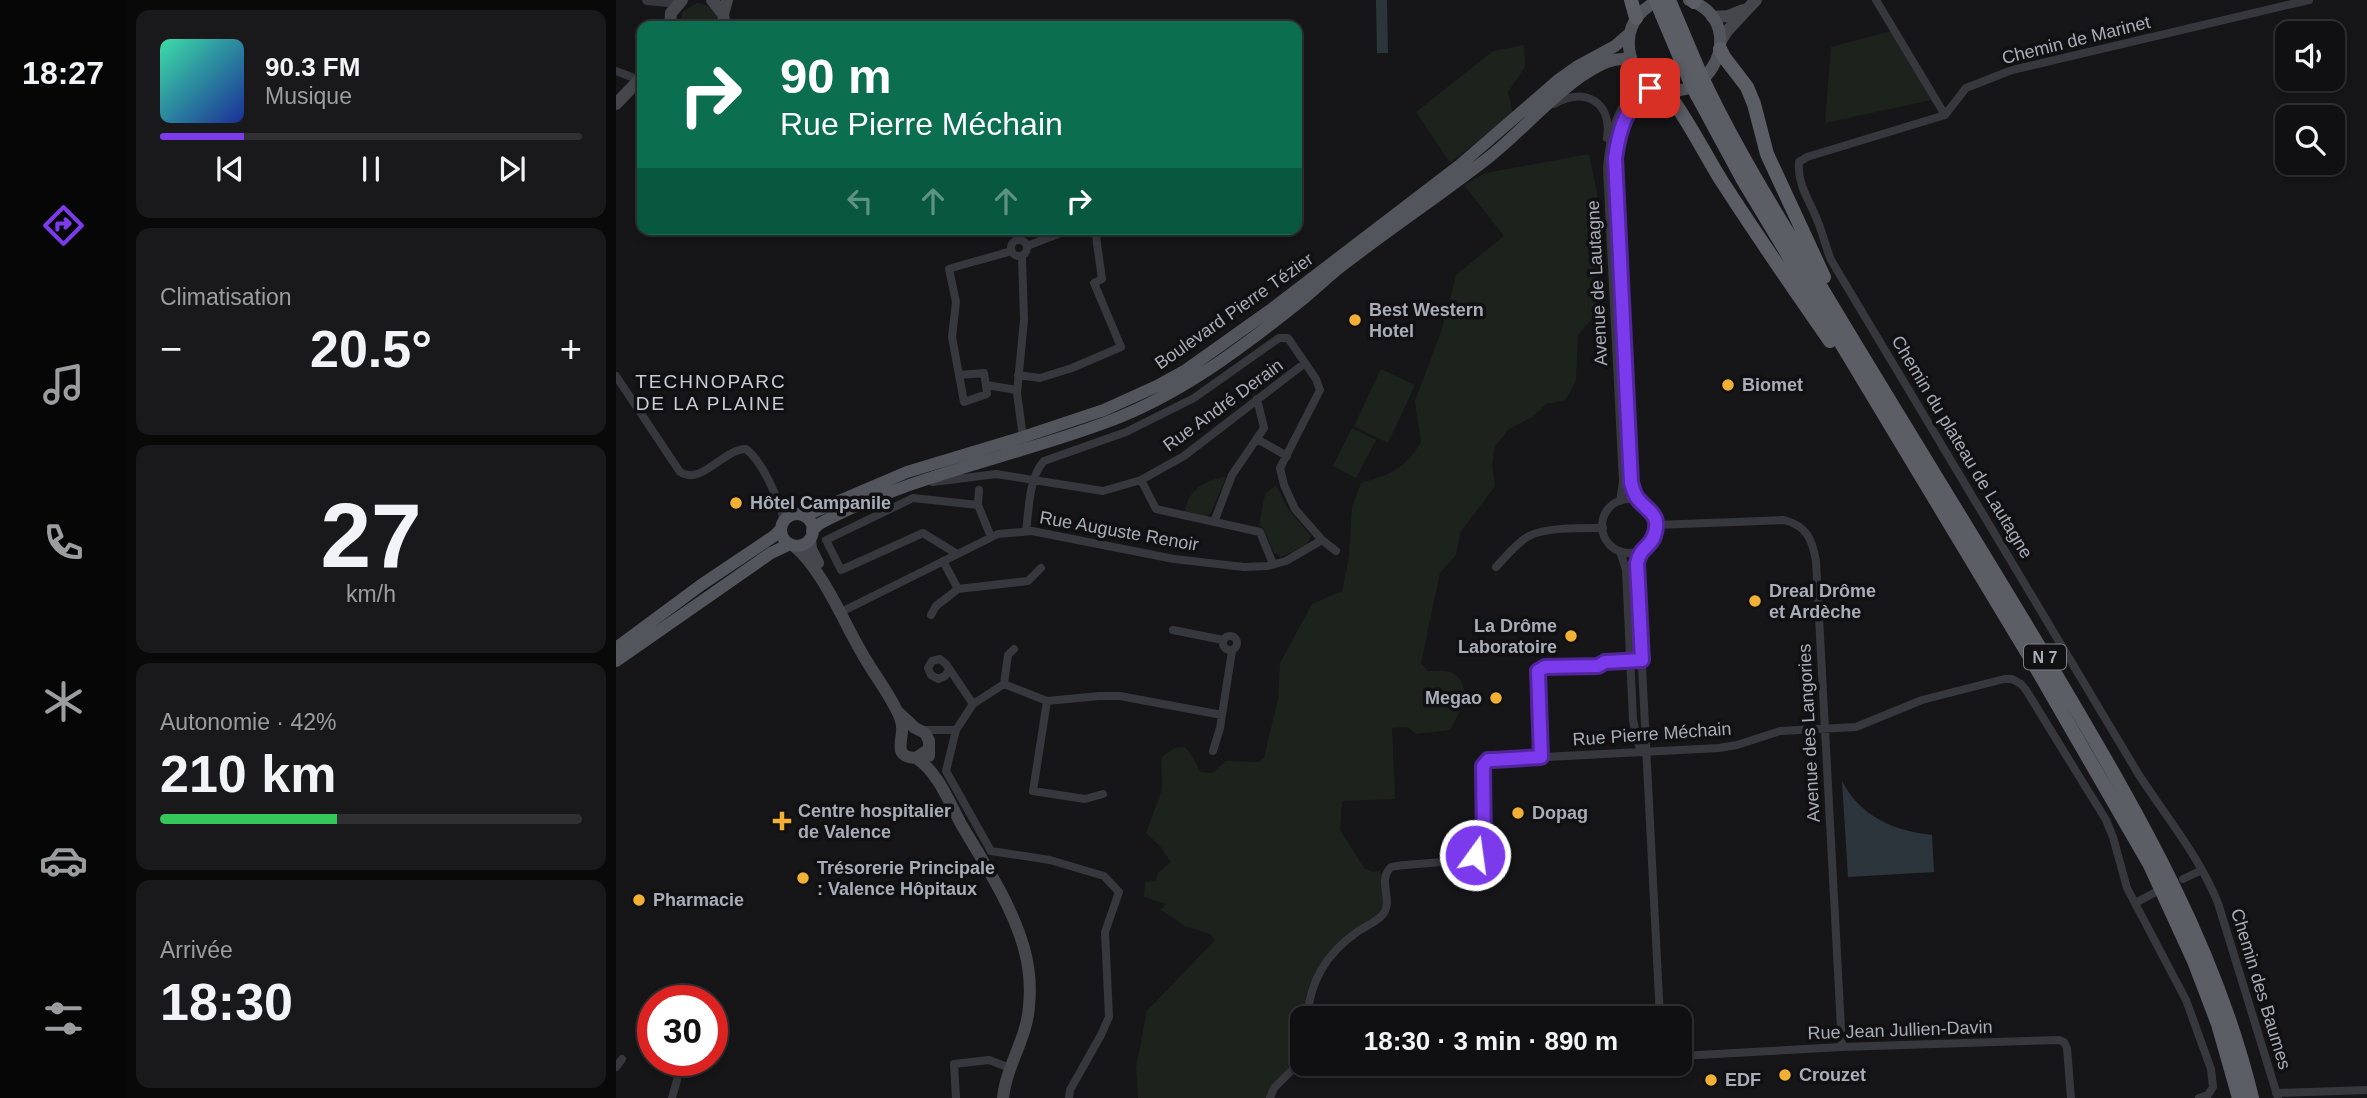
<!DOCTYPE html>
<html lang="fr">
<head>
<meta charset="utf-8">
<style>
	:root { --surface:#101012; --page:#19191b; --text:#f1f3f6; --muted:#9c9d9f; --line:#303032; --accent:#7c3aed }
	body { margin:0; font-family:Arial,sans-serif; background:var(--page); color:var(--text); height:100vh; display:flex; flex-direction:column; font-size:26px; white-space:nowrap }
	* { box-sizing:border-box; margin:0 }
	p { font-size:23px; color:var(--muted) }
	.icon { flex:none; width:38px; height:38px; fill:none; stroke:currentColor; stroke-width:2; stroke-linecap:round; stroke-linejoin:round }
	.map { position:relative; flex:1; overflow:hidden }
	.drawer { display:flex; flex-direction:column; gap:10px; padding:10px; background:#09090a; width:490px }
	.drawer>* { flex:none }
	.top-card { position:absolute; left:21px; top:21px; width:665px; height:214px; border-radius:14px; box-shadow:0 4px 10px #0003,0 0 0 2px var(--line); background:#0b6e4f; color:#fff; overflow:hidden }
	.tools { position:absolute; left:1659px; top:21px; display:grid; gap:14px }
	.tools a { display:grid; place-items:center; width:70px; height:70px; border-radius:14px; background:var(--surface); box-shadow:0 4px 10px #0003,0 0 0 2px var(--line); font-size:35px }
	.speed { position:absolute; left:21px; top:985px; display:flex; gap:14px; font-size:35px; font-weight:700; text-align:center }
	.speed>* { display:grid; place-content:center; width:91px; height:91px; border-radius:50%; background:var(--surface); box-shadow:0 4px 10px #0003,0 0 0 2px var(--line); line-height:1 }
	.speed .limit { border:10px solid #d22; background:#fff; color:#111 }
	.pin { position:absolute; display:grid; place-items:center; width:60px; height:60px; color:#fff; margin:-30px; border-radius:14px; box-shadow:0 4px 10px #0006 }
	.me { position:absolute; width:77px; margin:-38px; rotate:14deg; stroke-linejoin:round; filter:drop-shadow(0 0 5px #0008) }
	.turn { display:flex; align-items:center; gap:24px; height:147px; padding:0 28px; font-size:32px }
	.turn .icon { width:91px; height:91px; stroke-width:2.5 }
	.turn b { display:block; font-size:49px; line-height:60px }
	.lanes { display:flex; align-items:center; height:66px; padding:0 28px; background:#0003; justify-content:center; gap:35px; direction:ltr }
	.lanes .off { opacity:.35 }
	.big { font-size:52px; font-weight:700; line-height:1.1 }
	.drawer .card { flex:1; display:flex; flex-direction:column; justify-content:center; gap:10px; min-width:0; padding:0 24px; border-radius:14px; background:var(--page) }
	.drawer .dial { align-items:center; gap:0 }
	.dial b { font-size:91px; line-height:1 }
	.song { display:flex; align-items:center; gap:21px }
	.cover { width:84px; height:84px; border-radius:10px; background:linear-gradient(135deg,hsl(160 70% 55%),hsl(230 70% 35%)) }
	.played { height:7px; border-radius:4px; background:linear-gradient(90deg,var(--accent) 20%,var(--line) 20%) }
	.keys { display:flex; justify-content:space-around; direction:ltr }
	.heat { display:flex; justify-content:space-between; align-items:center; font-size:38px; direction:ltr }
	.charge { height:10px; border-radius:5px; background:linear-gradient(90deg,#34c759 42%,var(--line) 0) }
	.trip { position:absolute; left:674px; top:1006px; width:402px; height:70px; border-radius:14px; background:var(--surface); box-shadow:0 4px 10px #0003,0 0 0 2px var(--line); font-weight:700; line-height:70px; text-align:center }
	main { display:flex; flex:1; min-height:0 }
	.tab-bar { display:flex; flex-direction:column; width:126px; justify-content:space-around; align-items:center; background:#060607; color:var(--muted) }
	.tab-bar .icon { width:49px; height:49px }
	.tab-bar .on { color:var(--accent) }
	.tab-bar b { font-size:32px; color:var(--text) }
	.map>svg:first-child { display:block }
	.green { fill:#1c231d }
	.water { fill:#2c353c }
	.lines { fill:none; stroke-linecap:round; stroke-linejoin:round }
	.minor { stroke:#37383d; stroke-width:8 }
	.tertiary { stroke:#37383d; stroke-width:10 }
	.secondary { stroke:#45474d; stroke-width:12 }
	.primary { stroke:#53555c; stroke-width:12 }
	.trunk { stroke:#5b5e65; stroke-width:14 }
	.trunk-bridge { stroke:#5b5e65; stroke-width:14 }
	.route-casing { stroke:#51269a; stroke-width:18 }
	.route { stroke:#7c3aed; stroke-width:12 }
	.poi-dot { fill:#f2b134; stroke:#111113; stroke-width:2.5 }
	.labels { text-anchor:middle; stroke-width:7; stroke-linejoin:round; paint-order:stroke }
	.shield { fill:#111113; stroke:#7b7e86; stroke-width:2 }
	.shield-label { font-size:16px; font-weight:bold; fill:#a8adb8 }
	.street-label { font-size:18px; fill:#a8adb8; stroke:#111113 }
	.poi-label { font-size:18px; font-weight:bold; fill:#a8adb8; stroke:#111113; text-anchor:start }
	.neighbourhood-label { font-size:19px; letter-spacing:2px; fill:#c9ccd4; stroke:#111113 }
</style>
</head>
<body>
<main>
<nav class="tab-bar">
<b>18:27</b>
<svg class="icon on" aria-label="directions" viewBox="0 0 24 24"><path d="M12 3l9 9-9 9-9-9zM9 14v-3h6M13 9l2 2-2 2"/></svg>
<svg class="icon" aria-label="music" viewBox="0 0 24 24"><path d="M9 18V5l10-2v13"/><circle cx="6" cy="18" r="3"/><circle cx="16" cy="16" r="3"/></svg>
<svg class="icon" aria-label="phone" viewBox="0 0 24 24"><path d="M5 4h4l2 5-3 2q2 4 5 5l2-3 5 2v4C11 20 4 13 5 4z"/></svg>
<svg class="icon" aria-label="climate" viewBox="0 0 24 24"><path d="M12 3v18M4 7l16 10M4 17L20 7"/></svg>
<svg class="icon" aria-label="car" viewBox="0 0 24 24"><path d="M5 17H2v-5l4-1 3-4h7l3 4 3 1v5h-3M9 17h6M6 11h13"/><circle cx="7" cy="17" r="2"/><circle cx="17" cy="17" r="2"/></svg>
<svg class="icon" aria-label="filters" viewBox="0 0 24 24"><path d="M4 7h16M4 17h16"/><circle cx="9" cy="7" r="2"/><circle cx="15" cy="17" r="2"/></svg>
</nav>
<section class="drawer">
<div class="card">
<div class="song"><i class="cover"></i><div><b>90.3 FM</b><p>Musique</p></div></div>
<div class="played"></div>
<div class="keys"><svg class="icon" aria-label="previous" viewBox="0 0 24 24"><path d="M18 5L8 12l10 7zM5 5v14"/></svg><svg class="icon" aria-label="pause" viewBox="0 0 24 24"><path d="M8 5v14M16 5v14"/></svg><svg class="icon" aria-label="next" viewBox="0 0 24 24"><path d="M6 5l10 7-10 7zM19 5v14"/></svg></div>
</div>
<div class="card"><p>Climatisation</p>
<div class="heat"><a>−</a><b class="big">20.5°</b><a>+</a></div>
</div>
<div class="card dial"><b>27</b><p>km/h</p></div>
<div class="card"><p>Autonomie · 42%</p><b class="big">210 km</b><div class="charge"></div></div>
<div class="card"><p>Arrivée</p><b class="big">18:30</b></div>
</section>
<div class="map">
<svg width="1751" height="1098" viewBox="0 0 1751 1098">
	<rect width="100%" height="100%" fill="#161618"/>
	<path class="green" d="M81 3C95 4 103 13 103 26H63L67 11Z
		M1276 31 1315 100 1209 123 1215 47Z
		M908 45 909 67 892 92 897 114 834 163 800 112 877 51Z
		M973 154 981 192 986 292 979 315 962 335 960 381 949 400 930 404 918 416 893 429 879 446 876 464 879 486 844 533 840 555 824 573 805 663 812 671C818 671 828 670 834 672 859 683 844 714 834 730L800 734 792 727 776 728 779 799 726 801 724 830 748 868 757 872 765 870C765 881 771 899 766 908 762 917 750 924 742 930 710 953 688 977 688 1018H686V1051L651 1098H522L520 1067 531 1011 599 940 594 934 569 926 545 910 550 904 528 897 529 882 540 881 542 873 555 862 544 846 530 833 546 789 545 758 558 748 569 747 577 757 584 772 596 773 610 761 643 762 648 758 662 699 664 663 696 604 726 591 733 557 736 507 745 483C775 474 788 470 805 442L799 401 826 329 840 275 888 236 848 185 870 173Z
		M765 369 799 385 772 443 738 426Z
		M736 428 760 440 740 478 717 466Z
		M610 477 595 513 590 516 569 511C572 490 590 479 610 477Z
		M660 485 672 509 695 536 691 545 665 557 658 553 648 529 643 525 649 494Z"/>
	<path class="water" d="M760 0H771L772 53H761Z
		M1226 781C1244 816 1278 831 1316 835L1318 872 1232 877Z"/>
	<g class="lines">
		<path class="minor" d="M1260 0 1329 115
			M0 71 23 80
			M938 104C968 86 997 102 991 138
			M1329 115 1191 157 1183 162C1181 185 1194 201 1202 222 1207 234 1210 248 1215 260L1523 775C1551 818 1583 856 1602 903L1662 1098
			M1329 115 1350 88 1396 70 1693 0
			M395 248a8 8 0 1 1 16 0a8 8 0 1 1-16 0Z
			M411 246 455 229
			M406 256 408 320 401 393 407 437
			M343 375 368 373 370 385 401 390
			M402 375 424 378 456 368 505 347 478 283 486 279 479 229
			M0 376 64 472C86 486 107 449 130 449 147 462 163 500 168 521
			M370 385 371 394 348 402 336 337 340 302 333 269C354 262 374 258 395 251
			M641 439 671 456
			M525 480 540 509 644 532 657 564
			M317 482 380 474 487 491 525 480 568 456 689 363
			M363 490 362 505 375 537
			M986 526a27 27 0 1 1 54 0a27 27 0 1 1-54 0Z
			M1004 501 1007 482 991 168C993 149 995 129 1004 112 1012 97 1019 87 1021 70
			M1022 501 1015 483 999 158C1003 132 1011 93 1042 86
			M163 502 180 514
			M598 522 616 475 648 428 641 399
			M1040 525 1168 520C1191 526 1196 539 1200 561L1226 1047
			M410 531C413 509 413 477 428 461L510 432 578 398 663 338H672L700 379 704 390 664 468 668 485 679 509 706 540 720 551
			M1025 550 1021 569 1044 1018
			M1004 551 1010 570 1017 720 1023 746 1027 752
			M341 554 307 533 225 570 210 540 297 498 362 505
			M327 561 342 589 412 581 425 568
			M880 567C890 557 900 543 913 536 930 527 967 528 987 528
			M223 613 382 534 416 531 558 559 628 567 652 566 670 561 706 540
			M315 615 320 606 342 589
			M557 630 607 640
			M607 643a7 7 0 1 1 14 0a7 7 0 1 1-14 0Z
			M333 670 329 676 322 679 315 675 312 668 316 661 324 659 330 664 357 704
			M388 684 392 655 398 649
			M431 701 417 791 469 799 487 794
			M306 730H340L357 704 388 684 431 701 483 696H504L606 715
			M340 730 330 771 375 851
			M597 751 604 728 616 651
			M925 757 922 671 929 667 982 666 989 661H1020
			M375 851 434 860 488 876 503 892 489 932 493 1017 485 1035 454 1090 453 1098
			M1567 879 1586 870
			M1519 903 1538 893
			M691 1018C694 981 710 954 741 932 749 926 762 922 768 913 777 898 761 881 775 867 798 861 857 867 868 845L865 769 872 760 1103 748 1121 745 1164 731 1240 727 1306 700 1388 679H1396L1405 684 1410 690 1490 820 1497 837 1511 888 1570 1000 1595 1069 1597 1087 1592 1095 1583 1098
			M1064 1056 1226 1047 1443 1040 1448 1042 1451 1048 1455 1098
			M0 1067 6 1059
			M1660 1093 1751 1090
			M56 1098 61 1080
			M340 1098 338 1064 373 1060 394 1068
			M654 1098 658 1088 686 1060"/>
		<path class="tertiary" d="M31 0 63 3"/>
		<path class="secondary" d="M96 0 107 14
			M1096 17 1112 16 1127 10
			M54 26 55 13 66 0
			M109 26 107 14 111 0
			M1104 42 1111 31 1140 0
			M0 104 26 77
			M194 539 195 549 202 563
			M178 546C208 571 229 626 250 660 260 677 272 692 281 711 284 716 287 725 286 732 285 745 279 757 300 758L312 750
			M283 713 299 728 309 733 313 741V756
			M300 758C322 772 333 802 345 824 368 863 395 903 408 948 413 966 415 987 413 1006 411 1039 390 1066 387 1098"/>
		<path class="primary" d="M1044 0C1027 7 1014 21 1013 40 1012 55 1018 69 1029 79 1083 124 1142 26 1073 0
			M165 530a16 16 0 1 1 32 0a16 16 0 1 1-32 0Z
			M188 516 291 472 407 437 488 410 541 386 570 370 653 311 844 165 941 81 962 66 999 46 1014 33
			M196 531 203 524C294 475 395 458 491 422 564 395 627 347 687 299 699 289 711 278 723 268 772 230 823 196 872 158 905 132 932 99 967 75 983 65 997 56 1016 60
			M0 648 85 585 158 536 165 529
			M0 661 155 553 174 544"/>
		<path class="trunk" d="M1015 0 1020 18
			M1053 0 1083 71
			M1077 0 1078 2
			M1046 15 1073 79
			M1104 49 1108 57 1131 87 1138 104 1151 154 1208 277
			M1048 88C1070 116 1086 149 1105 180 1140 234 1177 288 1214 341
			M1091 88C1124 156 1164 220 1203 284 1283 418 1366 550 1446 685 1524 817 1600 948 1636 1098
			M1081 95 1127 180 1418 664 1534 865 1578 961 1602 1024 1623 1098"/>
		<path class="trunk-bridge" d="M1040 0 1046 15
			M1083 71 1091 88
			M1073 79 1081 95"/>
	</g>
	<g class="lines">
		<g class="route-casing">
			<path id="route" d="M859 855 865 850 868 845 867 766 872 760H877L925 757 922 671 929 667 982 666 989 662 1026 660 1021 563C1025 546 1033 549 1038 536 1046 514 1031 511 1022 499 1018 495 1017 488 1015 483L999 158C1003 130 1010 105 1034 88"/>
		</g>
		<use href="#route" class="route"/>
	</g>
	<g class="poi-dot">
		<circle cx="739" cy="320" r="7"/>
		<circle cx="1112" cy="385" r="7"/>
		<circle cx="120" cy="503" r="7"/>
		<circle cx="1139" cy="601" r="7"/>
		<circle cx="955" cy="636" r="7"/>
		<circle cx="880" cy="698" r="7"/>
		<circle cx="902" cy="813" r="7"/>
		<path d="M162.5 810.5h7v7h7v7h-7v7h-7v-7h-7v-7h7z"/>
		<circle cx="187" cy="878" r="7"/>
		<circle cx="23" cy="900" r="7"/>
		<circle cx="1169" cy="1075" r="7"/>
		<circle cx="1095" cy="1080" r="7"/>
	</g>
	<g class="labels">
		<rect class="shield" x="1408" y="644.5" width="42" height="25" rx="5"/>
		<g class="shield-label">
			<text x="1429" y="663">N 7</text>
		</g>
		<g class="street-label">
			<text transform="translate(1460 40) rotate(-14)" y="6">Chemin de Marinet</text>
			<text transform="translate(981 283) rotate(-93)" y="6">Avenue de Lautagne</text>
			<text transform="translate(618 311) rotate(-35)" y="6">Boulevard Pierre Tézier</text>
			<text transform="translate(607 405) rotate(-36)" y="6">Rue André Derain</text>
			<text transform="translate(1346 447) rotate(59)" y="6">Chemin du plateau de Lautagne</text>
			<text transform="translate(503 531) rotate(10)" y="6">Rue Auguste Renoir</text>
			<text transform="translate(1193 733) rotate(-93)" y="6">Avenue des Langories</text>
			<text transform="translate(1036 734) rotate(-4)" y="6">Rue Pierre Méchain</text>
			<text transform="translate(1645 989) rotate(73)" y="6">Chemin des Baumes</text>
			<text transform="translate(1284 1030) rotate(-2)" y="6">Rue Jean Jullien-Davin</text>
		</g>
		<g class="poi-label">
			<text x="753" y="316">Best Western<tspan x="753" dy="21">Hotel</tspan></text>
			<text x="1126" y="391">Biomet</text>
			<text x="134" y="509">Hôtel Campanile</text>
			<text x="1153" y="597">Dreal Drôme<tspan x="1153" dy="21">et Ardèche</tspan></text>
			<text x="941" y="632" text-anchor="end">La Drôme<tspan x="941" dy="21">Laboratoire</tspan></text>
			<text x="866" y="704" text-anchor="end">Megao</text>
			<text x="182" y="817">Centre hospitalier<tspan x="182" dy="21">de Valence</tspan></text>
			<text x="916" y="819">Dopag</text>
			<text x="201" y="874">Trésorerie Principale<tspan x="201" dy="21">: Valence Hôpitaux</tspan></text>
			<text x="37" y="906">Pharmacie</text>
			<text x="1183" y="1081">Crouzet</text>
			<text x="1109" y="1086">EDF</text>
		</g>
		<g class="neighbourhood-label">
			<text x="95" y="388">TECHNOPARC<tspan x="95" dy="22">DE LA PLAINE</tspan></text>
		</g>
	</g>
</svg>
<div class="tools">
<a><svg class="icon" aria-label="sound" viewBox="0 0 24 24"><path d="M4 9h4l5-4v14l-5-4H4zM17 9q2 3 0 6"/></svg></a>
<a><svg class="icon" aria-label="search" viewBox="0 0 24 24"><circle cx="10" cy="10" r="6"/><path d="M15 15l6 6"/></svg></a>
</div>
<div class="speed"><div class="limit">30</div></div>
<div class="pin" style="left:1034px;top:88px;background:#d93025"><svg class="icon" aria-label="arrive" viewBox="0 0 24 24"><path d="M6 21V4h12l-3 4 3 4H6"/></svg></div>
<svg class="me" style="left:859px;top:855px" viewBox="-20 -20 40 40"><circle r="17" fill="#7c3aed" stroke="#fff" stroke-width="3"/><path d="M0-11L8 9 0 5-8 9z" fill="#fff"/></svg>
<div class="trip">18:30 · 3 min · 890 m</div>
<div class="top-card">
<div class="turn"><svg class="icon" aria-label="right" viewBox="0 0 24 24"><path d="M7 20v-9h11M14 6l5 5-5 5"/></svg><div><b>90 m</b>Rue Pierre Méchain</div></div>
<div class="lanes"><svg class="icon off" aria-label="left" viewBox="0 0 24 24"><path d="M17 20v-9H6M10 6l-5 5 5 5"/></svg><svg class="icon off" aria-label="ahead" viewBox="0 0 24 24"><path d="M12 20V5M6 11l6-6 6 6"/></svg><svg class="icon off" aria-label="ahead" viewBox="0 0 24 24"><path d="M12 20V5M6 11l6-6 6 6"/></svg><svg class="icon" aria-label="right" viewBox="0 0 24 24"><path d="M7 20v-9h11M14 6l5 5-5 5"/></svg></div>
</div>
</div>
</main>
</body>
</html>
